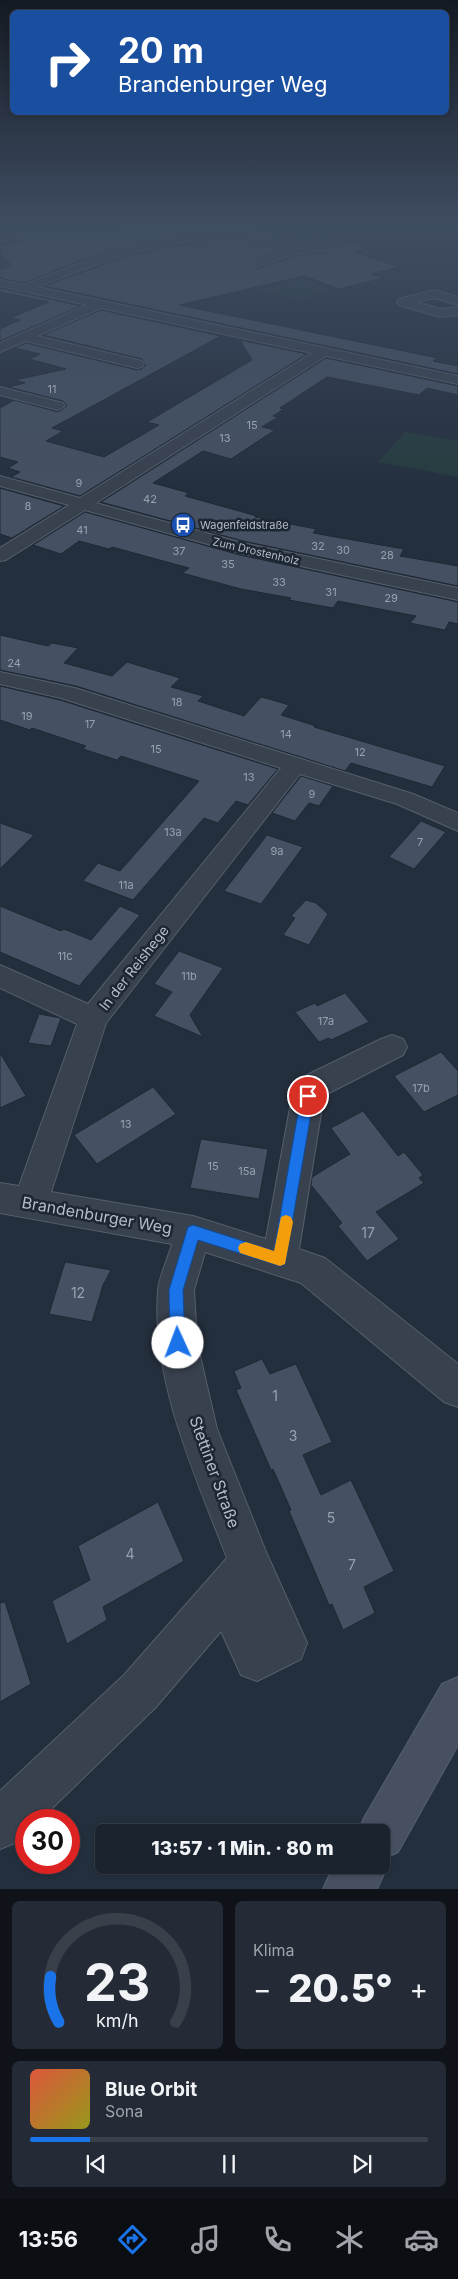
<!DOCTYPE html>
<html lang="de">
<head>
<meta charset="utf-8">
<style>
	:root { --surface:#1b232e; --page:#242b36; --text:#f1f3f6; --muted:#a0a4aa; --line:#39404a; --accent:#1a73e8 }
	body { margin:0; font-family:Inter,sans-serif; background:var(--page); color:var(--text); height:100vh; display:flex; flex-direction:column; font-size:19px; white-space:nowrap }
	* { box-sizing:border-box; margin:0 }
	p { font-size:16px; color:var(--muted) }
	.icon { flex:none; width:28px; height:28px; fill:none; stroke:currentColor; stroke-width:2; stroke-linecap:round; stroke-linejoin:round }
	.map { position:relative; height:1889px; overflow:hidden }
	.side { display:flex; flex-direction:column; gap:12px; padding:12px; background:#0f1319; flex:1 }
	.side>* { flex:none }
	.top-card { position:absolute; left:10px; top:10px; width:439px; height:105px; border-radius:8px; box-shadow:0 1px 4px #0004,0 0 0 1px var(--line); background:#1a4fa0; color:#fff; overflow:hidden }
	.speed { position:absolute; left:15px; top:1809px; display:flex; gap:10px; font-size:25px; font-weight:700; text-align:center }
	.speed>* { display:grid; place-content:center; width:65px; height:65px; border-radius:50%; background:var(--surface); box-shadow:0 1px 4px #0004,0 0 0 1px var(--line); line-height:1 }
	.speed .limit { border:8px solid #d22; background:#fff; color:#111 }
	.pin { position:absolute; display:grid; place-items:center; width:42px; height:42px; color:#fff; margin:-21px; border:2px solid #fff; border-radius:50%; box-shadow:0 1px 5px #0007 }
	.me { position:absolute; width:55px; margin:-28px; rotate:358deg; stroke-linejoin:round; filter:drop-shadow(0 0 4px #0008) }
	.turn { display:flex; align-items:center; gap:18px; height:105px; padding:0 25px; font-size:22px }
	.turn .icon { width:65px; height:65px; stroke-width:2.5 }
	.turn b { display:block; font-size:35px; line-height:42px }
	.big { font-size:38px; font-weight:800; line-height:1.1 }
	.side .widget { flex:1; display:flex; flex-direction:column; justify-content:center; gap:8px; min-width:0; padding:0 18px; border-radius:8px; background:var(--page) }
	.side .dial { align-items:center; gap:0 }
	.dial svg { height:130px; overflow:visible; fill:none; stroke:var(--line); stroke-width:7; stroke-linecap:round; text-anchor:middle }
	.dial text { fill:var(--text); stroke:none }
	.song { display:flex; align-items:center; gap:15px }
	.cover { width:60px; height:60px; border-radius:8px; background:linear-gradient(135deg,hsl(10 70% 55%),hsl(60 70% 35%)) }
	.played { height:5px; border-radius:2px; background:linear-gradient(90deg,var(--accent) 15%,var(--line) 15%) }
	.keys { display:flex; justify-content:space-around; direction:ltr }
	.heat { display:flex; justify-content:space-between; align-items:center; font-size:28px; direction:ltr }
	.side .tiles { flex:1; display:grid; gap:12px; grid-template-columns:1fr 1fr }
	.widget:last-child { grid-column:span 2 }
	.trip { position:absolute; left:95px; top:1824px; width:295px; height:50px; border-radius:8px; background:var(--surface); box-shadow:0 1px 4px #0004,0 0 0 1px var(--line); font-weight:800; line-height:50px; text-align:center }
	.tab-bar { display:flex; height:80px; justify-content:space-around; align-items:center; background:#0b0e12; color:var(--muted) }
	.tab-bar .icon { width:35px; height:35px }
	.tab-bar .active { color:var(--accent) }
	.tab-bar b { font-size:22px; color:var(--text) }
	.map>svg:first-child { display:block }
	.green { fill:#263c3f }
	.building { fill:#455162; stroke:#1f2835 }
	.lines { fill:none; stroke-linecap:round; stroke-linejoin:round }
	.street-casing { stroke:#565f6c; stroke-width:2 }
	.secondary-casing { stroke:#565f6c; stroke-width:2 }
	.street { fill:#38414e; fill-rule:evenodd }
	.secondary { fill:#465061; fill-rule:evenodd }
	.route { fill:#1a73e8; stroke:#114b97 }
	.slow { fill:#f59e0b }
	.labels { text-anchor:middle; stroke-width:5; stroke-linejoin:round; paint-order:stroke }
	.number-label { font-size:11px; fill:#98a1af }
	.far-poi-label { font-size:11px; fill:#b4bcc9; stroke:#1d2633; text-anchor:start }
	.far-street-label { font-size:11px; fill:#b4bcc9; stroke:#1d2633 }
	.street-label { font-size:14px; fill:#b4bcc9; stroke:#1d2633 }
	.near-number-label { font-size:14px; fill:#98a1af }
	.near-street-label { font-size:16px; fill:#b4bcc9; stroke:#1d2633 }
</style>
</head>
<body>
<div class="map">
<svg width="458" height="1889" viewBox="0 0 458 1889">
	<rect width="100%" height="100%" fill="#242f3e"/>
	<path class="green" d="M303 280 332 290 300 299 257 291Z
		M405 432 458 441V477L378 462Z"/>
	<path class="building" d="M134 227H251L333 240 317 244 301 240 250 237 215 232 188 234 122 248 79 261 24 283 0 278V269L12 266 0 252V245L21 242 12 232H78Z
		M339 241 368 247 355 252 399 267 371 274 383 278 339 289 304 276 179 305 438 358 433 361 458 366V374L44 286 125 257 170 246 214 242 284 249 251 261 248 264 257 269 295 256 330 252 342 245Z
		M0 288 81 306 0 341V329L20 320 10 318 49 302 0 292Z
		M101 310 221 336 52 428 63 431 46 441 104 457 159 425 147 422 252 360 240 340 307 354 80 496 11 477 20 472 8 468 18 462 0 457V408L14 400 58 412 67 406 63 401 8 387 25 383 15 380 66 369 29 359 40 354 14 348 26 343 137 370 142 369 146 365 142 359 43 335Z
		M326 358 458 386V395L427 388 419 395 327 377 280 408 284 409 273 416 278 417 262 427 275 430 231 459 203 451 153 483 189 493 185 496 257 516 255 517 316 529 313 533 404 549 400 556 458 566V586L243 541 101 502Z
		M0 488 64 506 12 538 0 534Z
		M85 512 240 555 458 602V624L449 622 445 630 410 623 416 616 338 601 333 608 289 600 291 598 241 589 182 573 189 568 112 547 109 549 79 541 61 554 33 545Z
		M0 635 48 646 52 643 78 648 64 663 112 676 127 662 180 678 171 687 203 696 198 701 244 716 261 697 269 699 289 705 281 715 316 726 314 727 445 766 432 787 351 763 345 771 76 686 0 670Z
		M0 686 60 700 278 769 248 805 236 801 218 823 204 818 133 900 83 881 98 863 120 871 199 781 121 756 117 760 83 749 86 746 32 728 30 730 0 720Z
		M301 776 333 786 319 806 309 803 295 821 272 813Z
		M421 821 446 832 414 869 389 857Z
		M0 823 34 835 0 869Z
		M267 835 303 847 261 904 224 891Z
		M306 900 316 903 328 914 309 945 283 935 295 918 291 916Z
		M0 906 61 931 64 929 91 940 120 906 140 915 79 986 0 952Z
		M179 951 223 968 190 1015 203 1037 154 1016 172 992 154 984Z
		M345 993 369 1022 331 1040 329 1038 319 1042 295 1012 315 1003 317 1006Z
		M39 1014 61 1018 51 1046 28 1043Z
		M441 1052 458 1071V1095L424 1112 394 1076Z
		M0 1053 26 1096 0 1108Z
		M153 1087 176 1114 97 1164 74 1135Z
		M363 1111 398 1156 404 1152 423 1175 419 1178 424 1183 376 1212 399 1239 367 1261 338 1226 342 1223 311 1185 312 1177 350 1154 331 1128Z
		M201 1139 268 1149 259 1199 190 1188Z
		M65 1262 111 1270 103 1285 92 1322 49 1314Z
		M262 1359 270 1374 296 1364 332 1442 303 1455 321 1495 351 1480 394 1571 364 1587 375 1613 343 1630 332 1604 329 1605 289 1511 291 1510 273 1469 271 1470 236 1390 241 1388 234 1371Z
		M158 1502 184 1561 103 1607 107 1620 67 1644 52 1601 90 1580 78 1546Z
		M5 1602 31 1684 0 1702V1603Z"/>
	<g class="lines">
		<g class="street-casing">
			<path id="street" d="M9 234 14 237 13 239 0 241V235Z
				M215 234 250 239 301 242 317 246 335 241 340 244 329 250 295 254 256 267 250 264 252 262 294 248C278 247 263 247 248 245 237 243 225 240 214 240 156 240 91 266 37 287L458 376V384L326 356 96 503 243 543 458 588V600L240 553 85 510 6 560 0 561V548L69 505 0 486V476L80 498 312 353 101 308 37 336 142 361 144 364 142 367 137 368 26 341 0 352V343L87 305 0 286V280L24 285 80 263 122 250 188 236Z
				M435 290 458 297V305L435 298 416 302 440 309 458 307V315L440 317 399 305 397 302 399 299Z
				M0 387 63 403 65 406 58 410 0 395Z
				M0 672 75 688 413 794 458 813V831L397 804 300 774 106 1023 51 1192 193 1216 266 1239 292 1097 307 1075 381 1039 392 1035 403 1039 407 1047 403 1055 329 1093 323 1101 299 1249 325 1258 458 1364V1407L444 1402 301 1283 205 1252 194 1290 197 1343 217 1429 266 1552 307 1643 301 1659 257 1681 241 1675 221 1631 156 1707 40 1820H26V1834L17 1842 0 1849V1791L124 1675 227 1558C196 1477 151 1380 158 1291 159 1276 168 1259 172 1244L0 1213V1183L19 1186 77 1024 0 988V965L88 1004 281 768 61 698 0 684Z"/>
		</g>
		<g class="secondary-casing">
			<path id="secondary" d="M458 1677V1745L398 1852 385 1858 388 1865 377 1889H323L334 1865H381V1832H358L364 1818 442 1684Z"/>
		</g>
		<use href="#street" class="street"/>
		<use href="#secondary" class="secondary"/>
	</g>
	<linearGradient id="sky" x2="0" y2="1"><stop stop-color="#141a22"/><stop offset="0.46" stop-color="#3f4d63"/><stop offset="1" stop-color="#3f4d63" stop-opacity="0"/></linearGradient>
	<rect width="458" height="491" fill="url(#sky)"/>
	<path class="route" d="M308 1091 312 1093 314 1096 285 1264 280 1266 198 1240 183 1290 185 1343 183 1348 178 1350 172 1348 170 1343 169 1290 188 1227 193 1225 274 1251 301 1096 303 1093Z"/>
	<path class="slow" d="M286 1215 291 1217 293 1222 285 1264 280 1266 240 1253 238 1248 240 1244 246 1242 274 1251 281 1217Z"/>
	<defs>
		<g id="bus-disc" transform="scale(1.25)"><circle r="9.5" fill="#1a4fb4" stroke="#1d2633"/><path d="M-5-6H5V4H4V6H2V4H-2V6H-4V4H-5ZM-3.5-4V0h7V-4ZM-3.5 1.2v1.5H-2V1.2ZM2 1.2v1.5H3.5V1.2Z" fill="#fff"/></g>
	</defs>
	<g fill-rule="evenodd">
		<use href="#bus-disc" x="183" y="525"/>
	</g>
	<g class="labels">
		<g class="number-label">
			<text x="52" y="393">11</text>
			<text x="252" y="429">15</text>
			<text x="225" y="442">13</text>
			<text x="79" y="487">9</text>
			<text x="150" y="503">42</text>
			<text x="28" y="510">8</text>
			<text x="82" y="534">41</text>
			<text x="318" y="550">32</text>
			<text x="343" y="554">30</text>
			<text x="179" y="555">37</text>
			<text x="387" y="559">28</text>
			<text x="228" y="568">35</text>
			<text x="279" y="586">33</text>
			<text x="331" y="596">31</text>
			<text x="391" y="602">29</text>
			<text x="14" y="667">24</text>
			<text x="177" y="706">18</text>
			<text x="27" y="720">19</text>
			<text x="90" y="728">17</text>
			<text x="286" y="738">14</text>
			<text x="156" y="753">15</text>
			<text x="360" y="756">12</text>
			<text x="249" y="781">13</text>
			<text x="312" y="798">9</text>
			<text x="173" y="836">13a</text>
			<text x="420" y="846">7</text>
			<text x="277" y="855">9a</text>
			<text x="126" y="889">11a</text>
			<text x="65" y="960">11c</text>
			<text x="189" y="980">11b</text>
			<text x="326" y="1025">17a</text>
			<text x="421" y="1092">17b</text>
			<text x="126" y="1128">13</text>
			<text x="213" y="1170">15</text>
			<text x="247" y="1175">15a</text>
		</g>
		<g class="far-poi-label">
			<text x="200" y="529">Wagenfeldstraße</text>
		</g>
		<g class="far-street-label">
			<text transform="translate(256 551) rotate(13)" y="4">Zum Drostenholz</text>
		</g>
		<g class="street-label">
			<text transform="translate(134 968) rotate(-52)" y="5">In der Reishege</text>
		</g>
		<g class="near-number-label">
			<text x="368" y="1238">17</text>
			<text x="78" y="1298">12</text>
			<text x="275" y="1401">1</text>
			<text x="293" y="1441">3</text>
			<text x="331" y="1523">5</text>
			<text x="130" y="1559">4</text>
			<text x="352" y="1570">7</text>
		</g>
		<g class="near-street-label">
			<text transform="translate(97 1215) rotate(10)" y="6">Brandenburger Weg</text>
			<text transform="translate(215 1472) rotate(70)" y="6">Stettiner Straße</text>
		</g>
	</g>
</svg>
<div class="speed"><div class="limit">30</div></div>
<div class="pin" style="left:308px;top:1096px;background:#d93025"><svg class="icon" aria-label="arrive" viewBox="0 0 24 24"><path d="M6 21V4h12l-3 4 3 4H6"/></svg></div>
<svg class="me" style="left:178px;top:1343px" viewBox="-20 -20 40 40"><circle r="19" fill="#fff"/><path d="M0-13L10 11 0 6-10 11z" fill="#1a73e8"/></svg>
<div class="trip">13:57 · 1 Min. · 80 m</div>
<div class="top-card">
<div class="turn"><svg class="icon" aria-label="right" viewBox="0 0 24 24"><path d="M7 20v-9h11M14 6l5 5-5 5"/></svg><div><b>20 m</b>Brandenburger Weg</div></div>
</div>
</div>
<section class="side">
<div class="tiles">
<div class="widget dial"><svg viewBox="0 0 100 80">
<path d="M14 69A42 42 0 1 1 86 69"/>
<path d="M14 69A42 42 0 0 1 9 41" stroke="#1a73e8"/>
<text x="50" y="56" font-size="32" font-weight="700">23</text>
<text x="50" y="72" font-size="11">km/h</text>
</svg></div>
<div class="widget"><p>Klima</p>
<div class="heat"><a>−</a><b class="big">20.5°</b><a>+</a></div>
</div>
<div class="widget">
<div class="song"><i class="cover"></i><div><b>Blue Orbit</b><p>Sona</p></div></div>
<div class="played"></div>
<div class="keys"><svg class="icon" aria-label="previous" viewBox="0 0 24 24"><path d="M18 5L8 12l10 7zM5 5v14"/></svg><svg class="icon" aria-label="pause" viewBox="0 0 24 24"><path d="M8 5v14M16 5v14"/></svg><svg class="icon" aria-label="next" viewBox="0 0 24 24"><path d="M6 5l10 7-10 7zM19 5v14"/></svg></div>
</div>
</div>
</section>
<nav class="tab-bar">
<b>13:56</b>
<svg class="icon active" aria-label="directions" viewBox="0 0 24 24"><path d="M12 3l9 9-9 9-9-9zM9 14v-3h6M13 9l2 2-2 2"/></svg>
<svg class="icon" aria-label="music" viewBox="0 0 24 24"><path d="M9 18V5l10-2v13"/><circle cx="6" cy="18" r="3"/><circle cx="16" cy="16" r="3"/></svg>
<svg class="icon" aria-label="phone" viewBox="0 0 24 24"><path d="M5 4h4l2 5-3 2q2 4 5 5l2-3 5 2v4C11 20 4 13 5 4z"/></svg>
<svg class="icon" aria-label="climate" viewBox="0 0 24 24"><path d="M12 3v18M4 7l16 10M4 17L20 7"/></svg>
<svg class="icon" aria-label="car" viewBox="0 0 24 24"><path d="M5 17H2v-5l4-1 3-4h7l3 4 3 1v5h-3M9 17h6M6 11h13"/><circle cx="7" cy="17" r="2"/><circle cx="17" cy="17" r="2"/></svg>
</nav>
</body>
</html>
